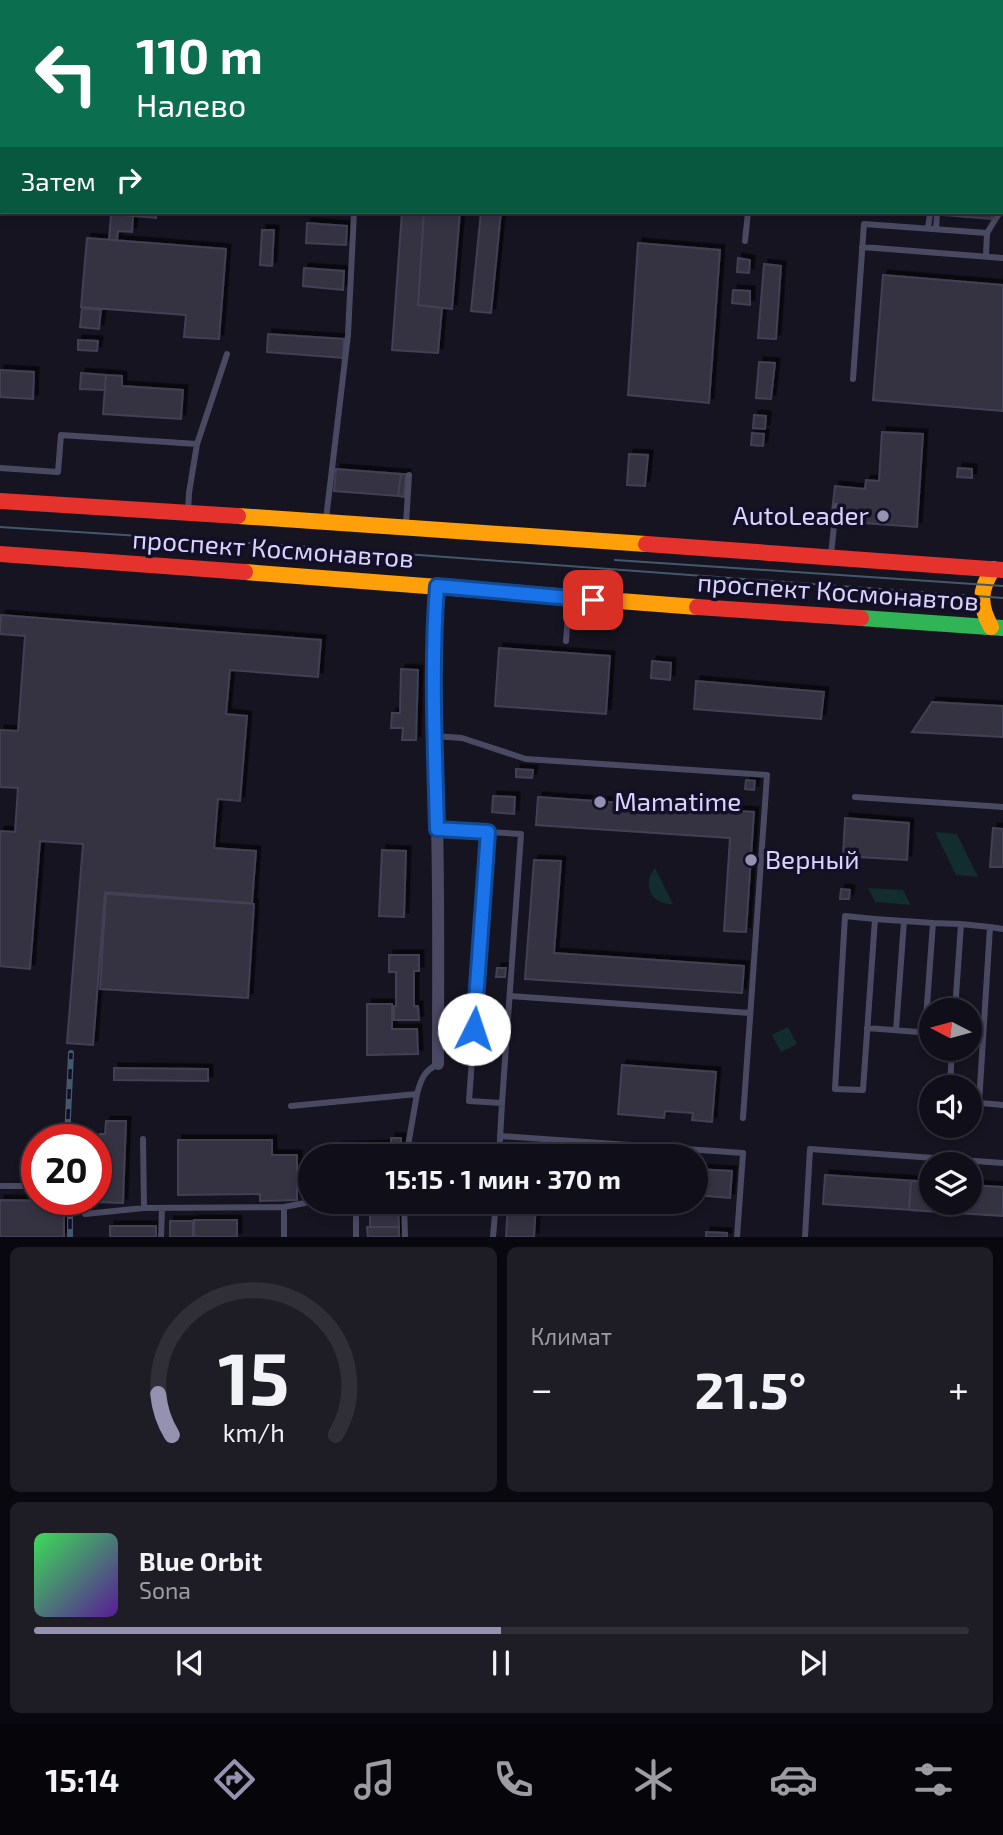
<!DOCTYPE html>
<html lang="ru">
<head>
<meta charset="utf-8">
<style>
	:root { --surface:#100f19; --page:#1e1d26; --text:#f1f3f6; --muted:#9c9ca2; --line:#302f38; --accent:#9591b1 }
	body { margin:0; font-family:"Exo 2",sans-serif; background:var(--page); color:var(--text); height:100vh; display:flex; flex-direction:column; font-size:26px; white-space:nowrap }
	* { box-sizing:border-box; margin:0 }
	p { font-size:23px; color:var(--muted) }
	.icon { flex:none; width:38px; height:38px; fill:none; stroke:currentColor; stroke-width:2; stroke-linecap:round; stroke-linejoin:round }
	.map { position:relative; height:1237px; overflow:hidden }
	.drawer { display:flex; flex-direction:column; gap:10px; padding:10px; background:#09080e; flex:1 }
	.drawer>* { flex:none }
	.top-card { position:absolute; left:0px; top:0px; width:1004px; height:214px; box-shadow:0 4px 10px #0003,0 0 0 2px var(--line); background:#0b6e4f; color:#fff; overflow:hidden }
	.needle { width:46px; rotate:276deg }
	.tools { position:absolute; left:919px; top:998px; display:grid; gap:14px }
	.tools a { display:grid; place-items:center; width:63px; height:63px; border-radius:50%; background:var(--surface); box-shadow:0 4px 10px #0003,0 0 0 2px var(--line); font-size:35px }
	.speed { position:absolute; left:21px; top:1124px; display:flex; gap:14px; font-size:35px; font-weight:700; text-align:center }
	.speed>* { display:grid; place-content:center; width:91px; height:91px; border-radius:50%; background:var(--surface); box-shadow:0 4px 10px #0003,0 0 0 2px var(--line); line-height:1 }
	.speed .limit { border:10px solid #d22; background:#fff; color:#111 }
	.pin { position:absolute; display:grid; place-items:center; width:60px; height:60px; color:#fff; margin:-30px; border-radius:14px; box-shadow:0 4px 10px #0006 }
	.me { position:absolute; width:77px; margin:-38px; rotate:4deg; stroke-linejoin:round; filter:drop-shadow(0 0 5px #0008) }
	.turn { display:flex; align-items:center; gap:24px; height:147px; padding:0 21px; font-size:32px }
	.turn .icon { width:91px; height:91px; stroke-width:2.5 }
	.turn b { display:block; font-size:49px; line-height:60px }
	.then { display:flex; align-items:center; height:66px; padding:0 21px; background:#0003; gap:14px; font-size:26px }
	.big { font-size:52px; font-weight:700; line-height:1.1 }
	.drawer .tile { flex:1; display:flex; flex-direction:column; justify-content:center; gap:10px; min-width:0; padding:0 24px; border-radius:10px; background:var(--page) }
	.drawer .dial { align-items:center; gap:0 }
	.dial svg { height:182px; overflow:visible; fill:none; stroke:var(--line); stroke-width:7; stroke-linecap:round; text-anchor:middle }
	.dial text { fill:var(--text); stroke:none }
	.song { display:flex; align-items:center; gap:21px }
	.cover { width:84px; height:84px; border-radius:10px; background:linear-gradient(135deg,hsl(130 70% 55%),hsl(270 70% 35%)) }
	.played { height:7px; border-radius:4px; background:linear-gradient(90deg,var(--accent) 50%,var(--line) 50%) }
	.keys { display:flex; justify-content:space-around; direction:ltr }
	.heat { display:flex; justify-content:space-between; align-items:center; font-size:38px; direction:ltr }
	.drawer .tiles { flex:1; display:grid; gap:10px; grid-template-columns:1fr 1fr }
	.tile:last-child { grid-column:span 2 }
	.trip { position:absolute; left:298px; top:1144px; width:410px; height:70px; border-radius:35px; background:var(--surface); box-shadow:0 4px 10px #0003,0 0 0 2px var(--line); font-weight:700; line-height:70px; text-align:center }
	.dock { display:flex; height:112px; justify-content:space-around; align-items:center; background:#06060a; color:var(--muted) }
	.dock .icon { width:49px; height:49px }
	.dock .active { color:var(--accent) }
	.dock b { font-size:32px; color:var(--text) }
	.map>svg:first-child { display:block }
	.green { fill:#132c2d }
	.building { fill:#343243; stroke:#433f54; stroke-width:2; filter:url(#shadow) }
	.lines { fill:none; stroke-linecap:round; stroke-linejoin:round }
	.lane { stroke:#4a4962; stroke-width:6 }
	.street { stroke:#4a4962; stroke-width:12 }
	.fast { stroke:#30b455; stroke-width:16 }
	.slow { stroke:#ff9f0a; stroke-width:16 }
	.jam { stroke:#e5322d; stroke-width:16 }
	.tram { stroke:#43596b; stroke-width:2 }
	.rail-casing { stroke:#43596b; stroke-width:6 }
	.rail { stroke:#130f26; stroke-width:3.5; stroke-dasharray:10; stroke-linecap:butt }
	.route-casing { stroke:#114b97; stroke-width:18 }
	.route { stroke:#1a73e8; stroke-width:12 }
	.poi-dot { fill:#9591b1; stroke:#130f26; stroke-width:2.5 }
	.labels { text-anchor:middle; stroke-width:7; stroke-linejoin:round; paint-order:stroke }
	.poi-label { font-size:26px; fill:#d9d4ff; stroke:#130f26; text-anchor:start }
	.street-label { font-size:26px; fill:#d9d4ff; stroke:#130f26 }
</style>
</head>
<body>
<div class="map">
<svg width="1003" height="1237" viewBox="0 0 1003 1237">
	<defs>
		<filter id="shadow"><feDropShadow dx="4.5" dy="-4.5" stdDeviation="0" flood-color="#0009"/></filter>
	</defs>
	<rect width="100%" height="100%" fill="#161421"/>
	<path class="green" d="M935 832 957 834 978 877 956 875Z
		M655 868 673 904C652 905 641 885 655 868Z
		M868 888 903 890 911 905 875 902Z
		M788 1027 797 1044 781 1052 772 1035Z"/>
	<path class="building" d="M0 0H16V2H2V174L0 195Z
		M360 0H467V2H359Z
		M90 212H156V218Z
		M402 212H424L418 305 442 308 438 353 392 350Z
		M424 212H460L452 309 418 305Z
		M481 212H501L491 313 471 311Z
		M943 212H992V219L943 215Z
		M111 214 133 216 132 232 118 231 117 240H109Z
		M307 223 347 226 346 245 306 243Z
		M262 230H274L272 266 260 265Z
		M87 238 226 249 219 339 184 337 186 315 81 307Z
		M638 243 720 250 709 403 628 395Z
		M738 258 750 260 749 273 737 272Z
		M764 264 781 266 776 339 758 338Z
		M304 268 344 271 343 290 303 286Z
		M883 275 1003 285V411L873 400Z
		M733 290 750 291V305L732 303Z
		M82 308 101 310 99 329 80 327Z
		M268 334 344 339 343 358 267 352Z
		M78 340 98 341 97 351 78 350Z
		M759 362 775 363 771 399 756 398Z
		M0 370 34 372 33 399 0 397Z
		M81 373 106 375 105 390 80 389Z
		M106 375 122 376V386L183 390 181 419 103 414Z
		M754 415 766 416 765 429 753 428Z
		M882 432 923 434 917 527 836 521 832 512 835 486 865 489 866 480 879 481Z
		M752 433 764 434 763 446 751 445Z
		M629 454 648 455 645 486 627 485Z
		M958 468 972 469V478L957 477Z
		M336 469 401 474 398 496 334 491Z
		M401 474H406L404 497 398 496Z
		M1 615 321 640 318 677 230 670 226 714 247 716 240 801 218 799 214 848 256 851 252 903 105 892 93 1045 67 1043 83 844 40 841 30 969 0 966V831L15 832 18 788 0 787V730L18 731 25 636 0 634Z
		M499 648 610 656 606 714 495 706Z
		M652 661 671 663 670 680 651 678Z
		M401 669 418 670 416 740H402L403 728H391L392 713H400Z
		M696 681 824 692 821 719 694 709Z
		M932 702 1003 706V737L912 732Z
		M516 769 533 770 532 778 516 777Z
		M746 780 755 781 754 790 745 789Z
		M493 796 515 797 514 814 492 812Z
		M538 797 754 812 746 932 724 931 730 838 536 825Z
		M845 818 909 823 907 860 843 856Z
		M993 828 1003 829V867H990Z
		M382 850 406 851 404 917 379 916Z
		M534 860 561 861 554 953 744 966 742 993 525 979Z
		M841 889 850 890 849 899H840Z
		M106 894 254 904 248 998 100 989Z
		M389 955H419V971H414V1006H418L419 1020H394V1006H396V972H389Z
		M497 968H506L505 977H496Z
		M367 1004H392V1029H417L418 1054 367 1055Z
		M622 1065 716 1072 712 1122 692 1120 693 1113 665 1111 664 1118 618 1114Z
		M114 1068 208 1069V1081L114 1080Z
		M106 1121H126L123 1203 98 1202 100 1134H105Z
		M391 1138H401V1157H338L337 1147 391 1145Z
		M178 1140H272V1155H297V1200L260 1201V1194L178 1195Z
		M695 1169 732 1171 730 1198 695 1195Z
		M825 1175 931 1182V1202H970V1185L1003 1187V1216L823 1204Z
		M911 1181 931 1182V1202H970V1185L1003 1187V1216L909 1210Z
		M0 1200 64 1201V1237H0Z
		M370 1202H398L399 1227H370Z
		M508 1202H536L534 1237H506Z
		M194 1220H237V1237H194Z
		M170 1221H193V1237H170Z
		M110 1226H156V1237H110Z
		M367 1227H399V1237H368Z
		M706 1232 727 1233V1237H706Z"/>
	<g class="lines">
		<path class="lane" d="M1003 208V207
			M928 228 930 214
			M936 229 937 214
			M745 241 748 212
			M862 247 1003 258
			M986 256 987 233 1000 212
			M853 379 864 224 987 233
			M0 468 58 472 61 435 197 444
			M188 511 189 493 197 444 227 354
			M326 519 348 335 354 212
			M406 524 409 475
			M831 555 836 506
			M566 641 569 601
			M435 736 462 738 526 759 767 775 743 1118
			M855 797 1003 807
			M437 829 488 832 469 1101 502 1103 521 834 488 832
			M845 916 875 919 863 1090 835 1089Z
			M875 919 904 921 896 1030
			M904 921 933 923 925 1032
			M933 923 961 924
			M990 927 1003 929
			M510 996 750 1013
			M955 1010 961 924 990 927 979 1103
			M867 1028 931 1033
			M950 1087 952 1048
			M970 1102 1003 1105
			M291 1106 417 1094C421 1079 424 1071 438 1064
			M500 1136 743 1153 737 1237
			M143 1139 144 1208
			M406 1157 417 1094
			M499 1157 502 1103
			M0 1186H37
			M356 1202V1237
			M404 1202 405 1237
			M284 1207V1237
			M85 1214 144 1208 284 1207 310 1202
			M161 1237 162 1208
			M493 1237 496 1202
			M805 1237 810 1149 1003 1163"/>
		<path class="street" d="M927 2V0
			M437 586C431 665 435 746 437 825 439 904 438 984 438 1064"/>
		<path class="fast" d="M861 618 1003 628"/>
		<path class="slow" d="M238 516 646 544
			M245 572 697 607
			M991 627C979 605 979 590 993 569"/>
		<path class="jam" d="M0 501 238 516
			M646 544 1003 570
			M0 554 245 572
			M697 607 861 618"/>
		<path class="tram" d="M0 527 311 547 1003 598
			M615 560 1003 586"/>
		<g class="rail-casing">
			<path id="rail" d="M67 1139 71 1053
				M68 1199 70 1216V1237"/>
		</g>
		<use href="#rail" class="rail"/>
	</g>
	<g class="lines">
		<g class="route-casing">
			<path id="route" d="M474 1029 488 832 437 829C435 748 431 666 437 586L593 600"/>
		</g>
		<use href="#route" class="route"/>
	</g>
	<g class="poi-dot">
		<circle cx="883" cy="516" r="7"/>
		<circle cx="600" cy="802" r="7"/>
		<circle cx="751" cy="860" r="7"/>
	</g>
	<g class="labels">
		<g class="poi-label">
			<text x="869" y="525" text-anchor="end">AutoLeader</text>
			<text x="614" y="811">Mamatime</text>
			<text x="765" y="869">Верный</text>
		</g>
		<g class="street-label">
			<text transform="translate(273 549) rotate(4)" y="9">проспект Космонавтов</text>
			<text transform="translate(838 592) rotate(4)" y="9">проспект Космонавтов</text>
		</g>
	</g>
</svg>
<div class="tools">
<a><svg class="needle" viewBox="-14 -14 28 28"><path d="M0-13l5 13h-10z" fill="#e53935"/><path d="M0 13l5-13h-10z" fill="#9c9ca2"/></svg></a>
<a><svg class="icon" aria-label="sound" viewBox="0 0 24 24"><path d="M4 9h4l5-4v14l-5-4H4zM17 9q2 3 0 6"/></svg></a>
<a><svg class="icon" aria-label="layers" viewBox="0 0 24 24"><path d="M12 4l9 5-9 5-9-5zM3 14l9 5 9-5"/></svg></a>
</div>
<div class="speed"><div class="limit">20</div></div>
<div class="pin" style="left:593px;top:600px;background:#d93025"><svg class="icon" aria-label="arrive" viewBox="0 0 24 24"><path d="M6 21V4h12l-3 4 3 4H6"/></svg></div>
<svg class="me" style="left:474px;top:1029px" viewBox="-20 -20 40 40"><circle r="19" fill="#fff"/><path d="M0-13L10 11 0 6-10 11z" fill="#1a73e8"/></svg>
<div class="trip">15:15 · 1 мин · 370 m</div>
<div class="top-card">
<div class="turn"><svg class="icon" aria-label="left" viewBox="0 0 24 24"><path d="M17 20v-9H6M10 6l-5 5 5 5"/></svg><div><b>110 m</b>Налево</div></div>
<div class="then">Затем<svg class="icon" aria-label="right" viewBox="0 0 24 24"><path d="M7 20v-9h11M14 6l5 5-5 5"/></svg></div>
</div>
</div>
<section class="drawer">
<div class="tiles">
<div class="tile dial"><svg viewBox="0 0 100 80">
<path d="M14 69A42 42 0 1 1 86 69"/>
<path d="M14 69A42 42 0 0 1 8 51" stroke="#9591b1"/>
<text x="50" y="56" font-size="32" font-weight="700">15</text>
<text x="50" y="72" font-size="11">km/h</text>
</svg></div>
<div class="tile"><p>Климат</p>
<div class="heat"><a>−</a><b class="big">21.5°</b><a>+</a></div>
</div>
<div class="tile">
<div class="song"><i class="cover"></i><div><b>Blue Orbit</b><p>Sona</p></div></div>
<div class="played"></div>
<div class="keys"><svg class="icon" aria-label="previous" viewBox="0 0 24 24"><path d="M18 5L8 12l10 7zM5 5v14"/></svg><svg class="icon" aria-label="pause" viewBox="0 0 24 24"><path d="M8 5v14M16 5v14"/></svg><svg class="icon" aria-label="next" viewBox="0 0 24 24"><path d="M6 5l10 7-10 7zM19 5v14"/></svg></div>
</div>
</div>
</section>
<nav class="dock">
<b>15:14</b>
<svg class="icon active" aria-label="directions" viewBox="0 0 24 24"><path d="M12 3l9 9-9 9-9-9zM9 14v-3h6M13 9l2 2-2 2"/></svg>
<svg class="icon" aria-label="music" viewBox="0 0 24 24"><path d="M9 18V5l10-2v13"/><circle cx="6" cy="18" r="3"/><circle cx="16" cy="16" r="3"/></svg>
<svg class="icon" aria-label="phone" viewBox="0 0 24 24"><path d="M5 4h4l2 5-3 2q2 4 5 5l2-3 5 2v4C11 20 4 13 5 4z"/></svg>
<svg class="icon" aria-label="climate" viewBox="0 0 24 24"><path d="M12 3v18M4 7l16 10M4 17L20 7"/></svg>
<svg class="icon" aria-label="car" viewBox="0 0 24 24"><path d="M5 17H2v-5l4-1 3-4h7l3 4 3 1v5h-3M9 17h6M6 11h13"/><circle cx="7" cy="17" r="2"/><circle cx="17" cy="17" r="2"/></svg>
<svg class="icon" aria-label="filters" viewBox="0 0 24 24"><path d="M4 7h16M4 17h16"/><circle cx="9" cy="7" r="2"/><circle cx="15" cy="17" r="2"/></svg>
</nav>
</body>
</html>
